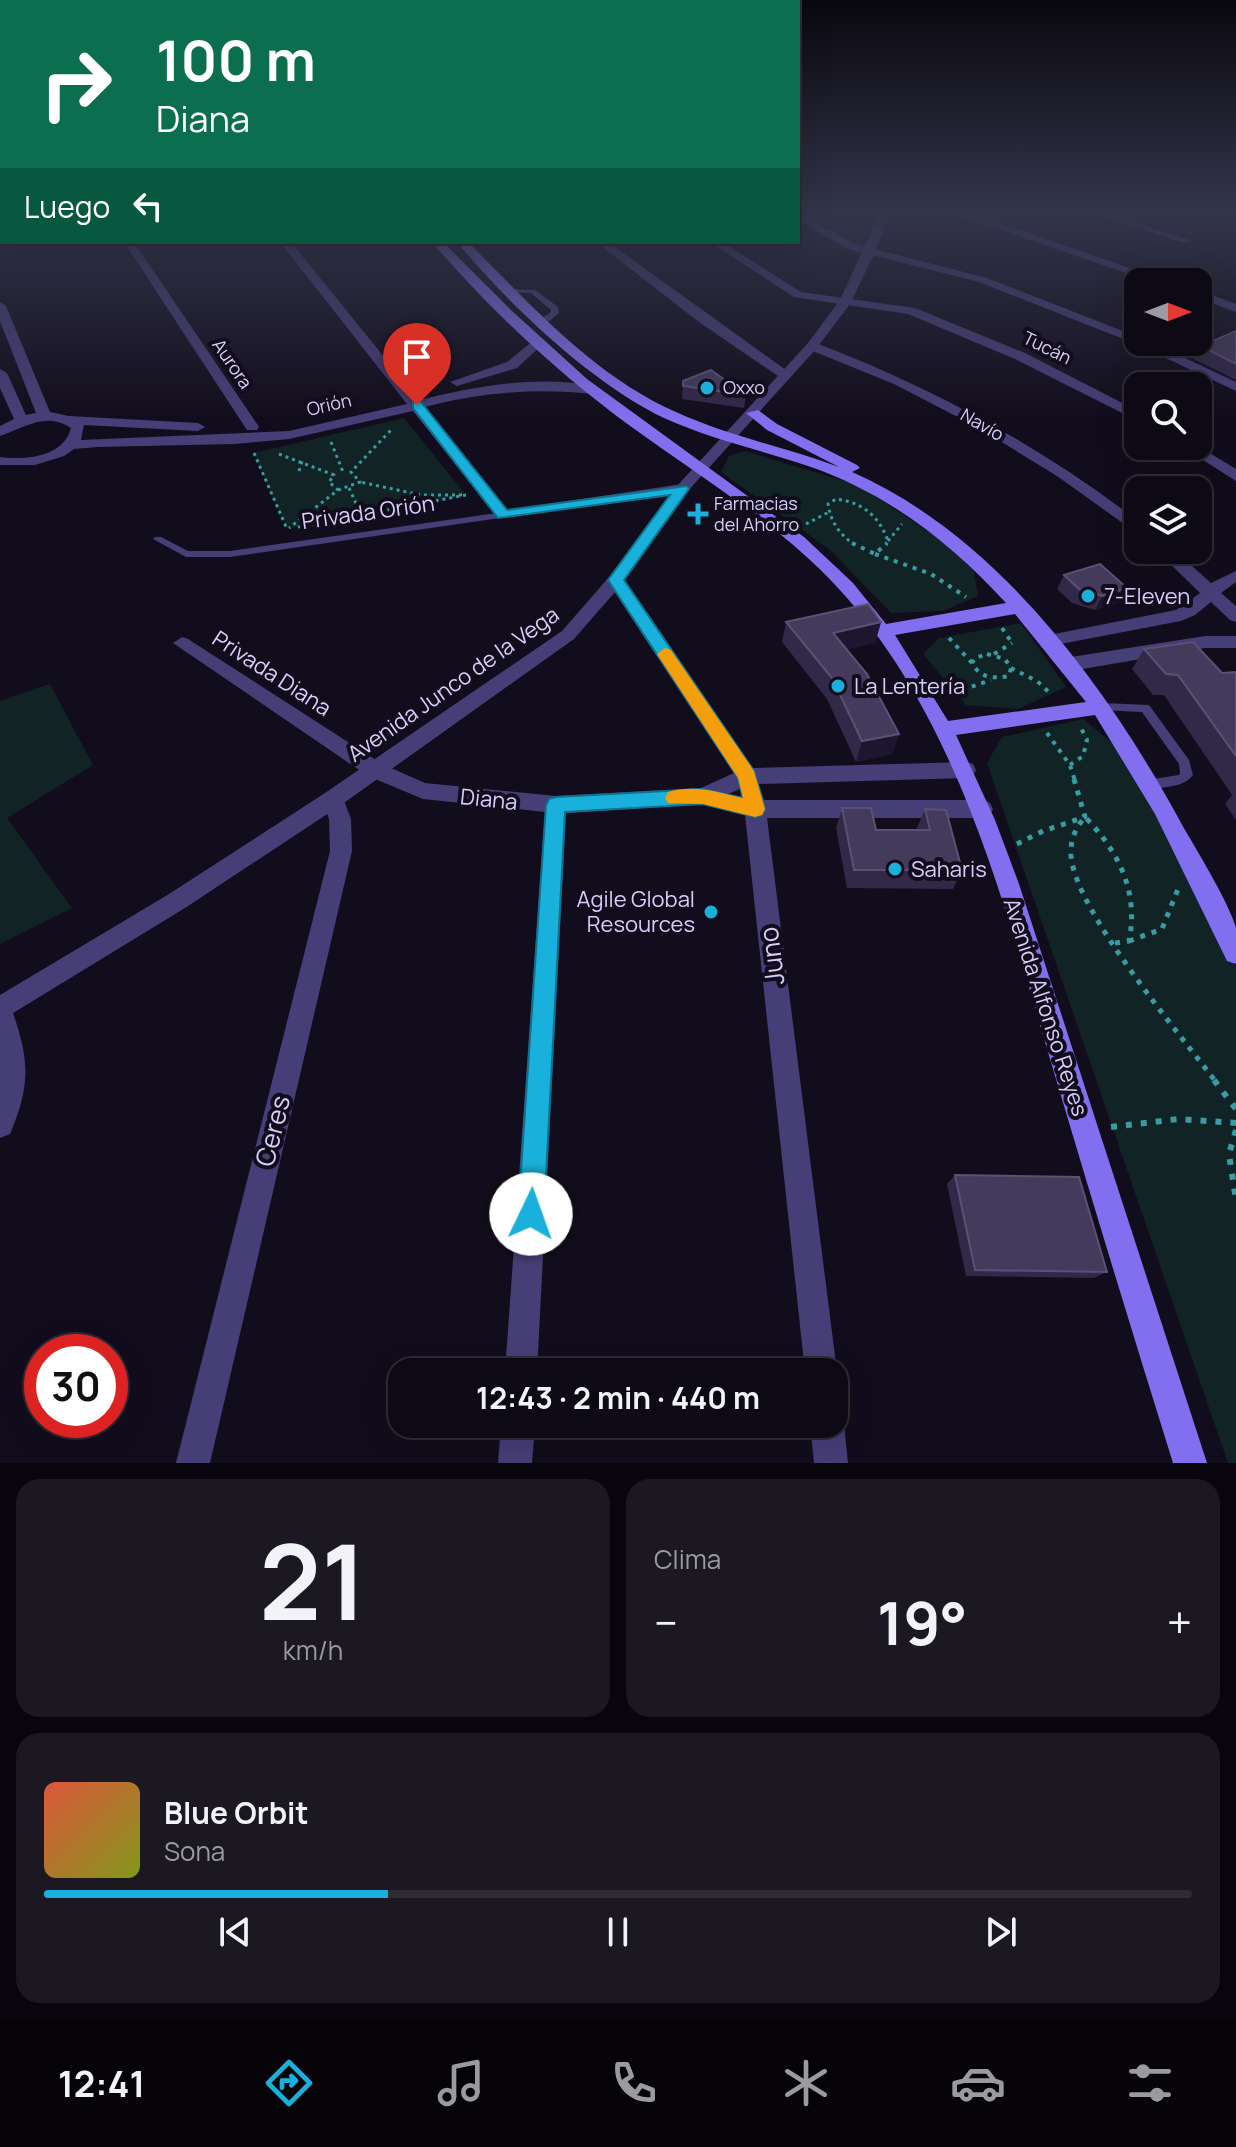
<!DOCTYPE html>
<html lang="es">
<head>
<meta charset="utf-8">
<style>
	:root { --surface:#0e0a15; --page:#1c1822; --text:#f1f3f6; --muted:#9b9aa0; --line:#2e2b34; --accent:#19b1db }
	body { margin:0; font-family:Manrope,sans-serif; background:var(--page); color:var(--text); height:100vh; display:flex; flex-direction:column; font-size:30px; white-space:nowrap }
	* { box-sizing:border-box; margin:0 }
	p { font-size:26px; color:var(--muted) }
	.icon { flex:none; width:44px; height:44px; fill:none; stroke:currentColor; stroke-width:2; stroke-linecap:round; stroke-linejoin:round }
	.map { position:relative; height:1463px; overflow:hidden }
	.side { display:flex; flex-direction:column; gap:16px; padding:16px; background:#08060c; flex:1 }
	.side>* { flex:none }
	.top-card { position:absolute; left:0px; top:0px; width:800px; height:244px; box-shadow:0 8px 32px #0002,0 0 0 2px var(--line); background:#0b6e4f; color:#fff; overflow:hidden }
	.needle { width:52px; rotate:90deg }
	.buttons { position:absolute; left:1124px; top:268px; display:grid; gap:16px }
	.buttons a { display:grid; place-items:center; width:88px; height:88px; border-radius:16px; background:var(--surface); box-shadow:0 8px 32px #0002,0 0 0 2px var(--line); font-size:40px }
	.speed { position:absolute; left:24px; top:1334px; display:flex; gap:16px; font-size:40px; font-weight:700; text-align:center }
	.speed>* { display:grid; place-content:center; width:104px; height:104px; border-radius:50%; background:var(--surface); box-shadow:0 8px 32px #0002,0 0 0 2px var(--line); line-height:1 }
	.speed .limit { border:12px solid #d22; background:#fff; color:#111 }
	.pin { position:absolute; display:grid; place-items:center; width:68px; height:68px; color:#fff; margin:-82px -34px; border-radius:50% 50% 50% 0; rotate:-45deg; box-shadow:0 0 8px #0007 }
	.pin .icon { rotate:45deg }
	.me { position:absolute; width:88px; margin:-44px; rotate:3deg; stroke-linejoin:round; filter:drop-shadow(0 0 6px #0008) }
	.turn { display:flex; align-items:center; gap:28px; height:168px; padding:0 24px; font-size:36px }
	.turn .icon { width:104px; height:104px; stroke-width:2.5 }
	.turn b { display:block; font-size:56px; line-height:68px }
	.then { display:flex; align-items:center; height:76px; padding:0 24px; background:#0003; gap:16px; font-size:30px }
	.big { font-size:60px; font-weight:700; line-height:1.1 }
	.side .tile { flex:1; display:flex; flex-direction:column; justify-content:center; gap:12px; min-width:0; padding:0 28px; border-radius:24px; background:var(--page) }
	.side .dial { align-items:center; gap:0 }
	.dial b { font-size:104px; line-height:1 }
	.song { display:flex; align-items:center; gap:24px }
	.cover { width:96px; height:96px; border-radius:12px; background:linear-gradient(135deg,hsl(10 70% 55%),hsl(70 70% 35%)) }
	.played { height:8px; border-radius:4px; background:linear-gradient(90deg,var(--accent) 30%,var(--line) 30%) }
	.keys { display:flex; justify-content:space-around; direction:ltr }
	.heat { display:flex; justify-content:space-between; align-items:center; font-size:44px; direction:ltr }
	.side .tiles { flex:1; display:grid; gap:16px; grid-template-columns:1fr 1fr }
	.tile:last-child { grid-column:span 2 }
	.trip { position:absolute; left:388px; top:1358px; width:460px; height:80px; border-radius:24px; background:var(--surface); box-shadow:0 8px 32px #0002,0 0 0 2px var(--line); font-weight:700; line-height:80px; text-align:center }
	.tabs { display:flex; height:128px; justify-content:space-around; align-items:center; background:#060408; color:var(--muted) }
	.tabs .icon { width:56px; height:56px }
	.tabs .on { color:var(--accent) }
	.tabs b { font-size:36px; color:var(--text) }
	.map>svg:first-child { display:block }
	.green { fill:#112325 }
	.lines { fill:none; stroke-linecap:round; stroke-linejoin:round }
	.path-far3 { stroke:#3a9ca2; stroke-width:3; stroke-dasharray:3 4; stroke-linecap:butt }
	.path-far2 { stroke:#3a9ca2; stroke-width:4; stroke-dasharray:4 6; stroke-linecap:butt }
	.path-far1 { stroke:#3a9ca2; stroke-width:5; stroke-dasharray:5 7; stroke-linecap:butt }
	.path { stroke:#3a9ca2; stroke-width:6; stroke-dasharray:6 9; stroke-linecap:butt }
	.service { fill:#463e76; fill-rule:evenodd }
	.minor { fill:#463e76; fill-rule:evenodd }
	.tertiary { fill:#463e76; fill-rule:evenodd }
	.secondary { fill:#826fef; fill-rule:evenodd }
	.wall { fill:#322848 }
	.shaded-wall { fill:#1e162f }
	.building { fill:#443a5b; stroke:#5b5174; stroke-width:2 }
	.route { fill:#19b1db; stroke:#10738e; stroke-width:2 }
	.slow { fill:#f59e0b }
	.poi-dot { fill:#19b1db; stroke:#120d1c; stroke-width:3 }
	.labels { text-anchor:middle; stroke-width:8; stroke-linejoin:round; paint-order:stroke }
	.far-street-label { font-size:18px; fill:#d8cef9; stroke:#120d1c }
	.far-poi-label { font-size:18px; fill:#d8cef9; stroke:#120d1c; text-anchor:start }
	.street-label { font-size:22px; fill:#d8cef9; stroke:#120d1c }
	.poi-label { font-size:22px; fill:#d8cef9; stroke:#120d1c; text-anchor:start }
	.near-street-label { font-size:26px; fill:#d8cef9; stroke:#120d1c }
</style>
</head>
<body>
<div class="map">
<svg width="1236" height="1463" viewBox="0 0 1236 1463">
	<rect width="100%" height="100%" fill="#120d1c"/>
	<path class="green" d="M801 212H873L862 248Z
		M404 418 466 495 287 529 253 453Z
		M745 451 861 486 972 561 978 596 943 611 891 613 830 550 721 472 729 456Z
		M1021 623 1066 687 1018 709 966 705 923 654 939 638Z
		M50 684 93 765 7 818 72 908 0 944V701Z
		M1083 719 1139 765 1236 968V1463H1228L987 763 1002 737Z"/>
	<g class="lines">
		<path class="path-far3" d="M331 442 343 472
			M254 453 287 529
			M279 454 334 475 329 482 338 490 289 528
			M299 471 302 461
			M349 488 361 514
			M338 490 360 482 351 472 392 429
			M806 524 829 512
			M298 527 466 495H421L360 482
			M888 541 902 524
			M855 545C840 535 831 523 828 504L836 499C862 502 879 516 888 541L886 545"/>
		<path class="path-far2" d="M852 543 875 554 887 543
			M875 554 931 574 966 597
			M1002 628 1012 643
			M949 638 972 663
			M987 654 1005 659 1011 668 1009 676C993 679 980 678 972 663L975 658Z
			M994 654 1012 643
			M1011 668 1037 681 1052 695
			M942 690 971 687 991 680
			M1047 733 1070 765 1075 781
			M1070 765 1083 756 1087 740 1081 728"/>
		<path class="path-far1" d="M1017 844 1043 831 1085 817 1074 779
			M1129 941 1162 929 1178 889
			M1115 943 1129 941C1139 892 1119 852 1085 817 1075 829 1070 840 1071 856 1076 912 1179 1033 1216 1082"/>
		<path class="path" d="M1214 1080 1236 1109
			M1111 1127 1178 1119 1236 1123
			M1236 1130 1229 1154 1236 1200"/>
		<path class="service" d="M508 289 535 290 558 307 559 313 547 323H541V319L551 312V310L531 293 510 292 507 290Z
			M504 512 509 515 507 517 230 557H186L153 539 155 537H161L188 551H230Z
			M1103 703 1149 705 1189 760 1193 775C1184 787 1166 787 1151 789L1147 788 1145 784 1147 780 1179 775 1180 773 1179 764 1142 712 1099 710 1097 707 1099 704Z"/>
		<path class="minor" d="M939 212H957L1004 224 1169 282H1152L996 228Z
			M1089 212H1105L1193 241 1184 243Z
			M798 213 855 244 987 278 1138 337V342H1151L1236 382V391L1136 344 979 282 848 249 798 220Z
			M0 237 2 242H6L0 244Z
			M124 242H134L259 427 257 430H247Z
			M280 242H291L419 400C477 386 539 374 598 387V393L593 394C535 388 482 392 425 407L508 510 682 484 690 489 682 494 498 518 413 411 289 439 235 444 97 447 74 449 64 456 35 465H0V457C25 460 63 458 71 428 46 411 24 428 0 436V426L14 419 0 388V369L7 373 26 415 36 413 0 321V302L6 306 50 412 69 416 198 423 205 427 198 431 84 425 81 440 289 431 407 404Z
			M596 242H608L793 375 781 378 699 322Z
			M710 242H722L801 292 915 308 1025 353 1138 411V421L1015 359 908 314 794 297Z
			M1198 290 1236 304V312L1198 298Z
			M534 340 544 343 517 368 457 386 450 382 507 362Z
			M808 343H816C933 388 1039 445 1138 521V534L1057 476 977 427 894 384 808 349Z
			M1181 446H1198L1236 469V481Z
			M1156 550H1174L1211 583 1236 571V582L1221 593 1236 606V622L1230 620 1211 602 1195 615 1181 621 1050 646 1044 644 1041 640 1044 636 1176 610 1200 593Z
			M616 574 622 576 753 768 966 762 973 764 976 770 973 776 966 778 759 784 764 800H982L990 803 993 809 990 815 982 818H767L837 1372 834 1379V1372H805L745 815 703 804 566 813 537 1372H505L545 812 423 799 368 776 173 643 182 637 188 639 382 764 425 783 556 796 701 788 734 773 607 580ZM740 789 741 797 728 794Z
			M1205 636H1236V648H1205L1071 671 1062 664 1071 657Z
			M333 790 341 793 351 819 352 851 210 1463H176L330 851 329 819 322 799 325 793Z
			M0 1001 9 1004 13 1013C30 1062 30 1086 10 1134L0 1138Z
			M834 1410 839 1412 844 1424 848 1463H814L810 1424H834Z
			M501 1424H535L532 1463H498Z"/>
		<path class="tertiary" d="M880 212H890L875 252 850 304 816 349 687 492 622 584 574 639 341 805 185 908 0 1021V995L169 894 325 793 562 631 610 576 677 486 808 343 840 300Z"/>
		<path class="secondary" d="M432 242H443L512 311 587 379 804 537 853 583 886 624 1006 603C950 542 887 493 808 466 761 450 710 439 664 418 592 384 507 303 457 242H468C530 304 594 376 676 412 728 436 785 447 839 467L767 430 746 413 758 410 777 424 857 465 860 468 852 472C1002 538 1111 693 1185 830 1199 854 1229 903 1236 928 1236 938 1236 953 1236 964L1227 961 1155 814 1095 715 956 735 995 820 1019 884 1207 1463H1173C1133 1335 1094 1207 1056 1079 1005 910 961 721 838 588 779 524 703 479 633 428 561 376 490 310 432 242ZM1015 614 1086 702 948 721 895 635Z"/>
	</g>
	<path class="wall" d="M1236 331V380L1194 359 1201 346Z
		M683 381 746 395 744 408 682 399Z
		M1064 575 1127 588 1120 602 1095 610 1072 603 1057 589Z
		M786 622H881L875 643 847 649 899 734 892 754 856 762 827 699 782 642Z
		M1144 649 1222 673 1236 672V820L1225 804 1232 795 1164 695H1153L1132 669Z
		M842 808 876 830H916L925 809 962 870 953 889 847 888 836 828Z
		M955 1175 1107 1272 1094 1278 966 1276 947 1184Z"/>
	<path class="shaded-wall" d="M1127 588 1120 602 1095 610 1102 596Z
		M881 622 875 643 828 654 833 633Z
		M899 734 892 754 856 762 862 741Z"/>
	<path class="building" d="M1236 331V364L1201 346Z
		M711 370 746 395 683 386V381Z
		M1100 564 1127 588 1102 596 1079 589 1064 575Z
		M868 604 881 622 833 633 867 674 899 734 862 741 832 678 786 622Z
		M1193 642 1222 673 1236 672V756L1178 675 1166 674 1144 649Z
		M842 808H871L876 830H930L925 809 946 810 962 870H854Z
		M955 1175 1079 1177 1107 1272 975 1270Z"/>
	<linearGradient id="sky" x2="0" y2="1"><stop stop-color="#0a070f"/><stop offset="0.51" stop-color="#33354b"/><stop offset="1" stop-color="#33354b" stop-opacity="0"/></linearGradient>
	<rect width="1236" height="417" fill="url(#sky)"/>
	<path class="route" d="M413 402H421L507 510 687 486 689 489 624 580 754 771 765 809 762 815 755 817 703 804 565 812 544 1214 540 1224 531 1228 521 1224 518 1214 546 805 549 799 556 797 703 789 743 798 738 778 608 580 670 495 498 518 413 408Z"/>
	<path class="slow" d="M665 648 671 650 754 771 765 809 762 815 755 817 703 804 668 803 665 798 668 792C693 784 718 792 743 798L738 778 657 654Z"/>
	<g class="poi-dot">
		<circle cx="707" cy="388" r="8"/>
		<path d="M694 502h8v8h8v8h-8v8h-8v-8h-8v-8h8z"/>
		<circle cx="1088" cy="596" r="8"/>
		<circle cx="838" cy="686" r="8"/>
		<circle cx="895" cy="869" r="8"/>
		<circle cx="711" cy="912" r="8"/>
	</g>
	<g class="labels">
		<g class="far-street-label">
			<text transform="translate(1047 348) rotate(26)" y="6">Tucán</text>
			<text transform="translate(232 364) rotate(56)" y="6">Aurora</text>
			<text transform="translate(329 405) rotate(-13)" y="6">Orión</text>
			<text transform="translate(982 425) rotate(30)" y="6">Navío</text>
		</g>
		<g class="far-poi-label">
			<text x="723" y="394">Oxxo</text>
			<text x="714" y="510">Farmacias<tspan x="714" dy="21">del Ahorro</tspan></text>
		</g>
		<g class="street-label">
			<text transform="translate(368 512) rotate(-8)" y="8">Privada Orión</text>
			<text transform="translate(272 673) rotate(33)" y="8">Privada Diana</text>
			<text transform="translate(453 684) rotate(-35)" y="8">Avenida Junco de la Vega</text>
			<text transform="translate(489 799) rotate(6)" y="8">Diana</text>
			<text transform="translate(1046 1007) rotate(72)" y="8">Avenida Alfonso Reyes</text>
		</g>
		<g class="poi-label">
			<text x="1104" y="604">7-Eleven</text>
			<text x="854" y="694">La Lentería</text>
			<text x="911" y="877">Saharis</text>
			<text x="695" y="907" text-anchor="end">Agile Global<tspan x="695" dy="25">Resources</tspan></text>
		</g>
		<g class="near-street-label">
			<text transform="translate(772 956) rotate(-97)" y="9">Juno</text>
			<text transform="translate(273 1131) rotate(-76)" y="9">Ceres</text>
		</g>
	</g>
</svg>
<div class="buttons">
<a><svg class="needle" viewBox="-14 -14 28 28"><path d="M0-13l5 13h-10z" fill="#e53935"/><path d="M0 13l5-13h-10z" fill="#9b9aa0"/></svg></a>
<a><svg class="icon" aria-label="search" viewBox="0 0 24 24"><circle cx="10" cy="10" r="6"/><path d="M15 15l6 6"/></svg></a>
<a><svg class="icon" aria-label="layers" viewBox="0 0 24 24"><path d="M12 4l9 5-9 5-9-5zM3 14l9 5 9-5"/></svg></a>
</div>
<div class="speed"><div class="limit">30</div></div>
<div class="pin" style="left:417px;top:405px;background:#d93025"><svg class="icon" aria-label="arrive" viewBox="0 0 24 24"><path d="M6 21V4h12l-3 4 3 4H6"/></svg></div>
<svg class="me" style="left:531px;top:1214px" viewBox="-20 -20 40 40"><circle r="19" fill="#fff"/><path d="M0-13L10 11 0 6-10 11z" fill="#19b1db"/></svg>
<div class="trip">12:43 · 2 min · 440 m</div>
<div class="top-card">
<div class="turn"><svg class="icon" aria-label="right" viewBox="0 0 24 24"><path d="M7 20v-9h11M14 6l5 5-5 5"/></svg><div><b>100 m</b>Diana</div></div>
<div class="then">Luego<svg class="icon" aria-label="left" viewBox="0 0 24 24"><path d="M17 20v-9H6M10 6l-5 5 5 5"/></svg></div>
</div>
</div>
<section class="side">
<div class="tiles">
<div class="tile dial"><b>21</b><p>km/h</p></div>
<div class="tile"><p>Clima</p>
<div class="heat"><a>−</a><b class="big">19°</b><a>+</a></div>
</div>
<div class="tile">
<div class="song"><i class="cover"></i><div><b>Blue Orbit</b><p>Sona</p></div></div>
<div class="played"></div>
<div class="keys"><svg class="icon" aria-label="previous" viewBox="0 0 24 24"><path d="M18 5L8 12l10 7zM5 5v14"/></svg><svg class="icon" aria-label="pause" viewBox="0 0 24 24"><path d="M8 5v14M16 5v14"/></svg><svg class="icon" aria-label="next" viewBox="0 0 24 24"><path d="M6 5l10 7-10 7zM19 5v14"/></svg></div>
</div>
</div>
</section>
<nav class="tabs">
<b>12:41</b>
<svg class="icon on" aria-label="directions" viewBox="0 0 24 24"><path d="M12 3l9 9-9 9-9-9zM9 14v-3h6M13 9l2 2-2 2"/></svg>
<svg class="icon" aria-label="music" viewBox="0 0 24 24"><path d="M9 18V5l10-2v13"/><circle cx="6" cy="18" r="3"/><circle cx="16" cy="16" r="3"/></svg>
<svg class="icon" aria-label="phone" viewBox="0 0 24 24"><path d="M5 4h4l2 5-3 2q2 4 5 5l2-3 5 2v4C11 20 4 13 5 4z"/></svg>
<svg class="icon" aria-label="climate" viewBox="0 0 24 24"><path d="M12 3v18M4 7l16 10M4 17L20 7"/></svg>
<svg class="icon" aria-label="car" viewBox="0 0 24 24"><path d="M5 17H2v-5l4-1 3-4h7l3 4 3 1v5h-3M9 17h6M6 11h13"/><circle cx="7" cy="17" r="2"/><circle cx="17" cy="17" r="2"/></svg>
<svg class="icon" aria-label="filters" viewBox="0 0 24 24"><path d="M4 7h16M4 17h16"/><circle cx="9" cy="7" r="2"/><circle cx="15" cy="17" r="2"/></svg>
</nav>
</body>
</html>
